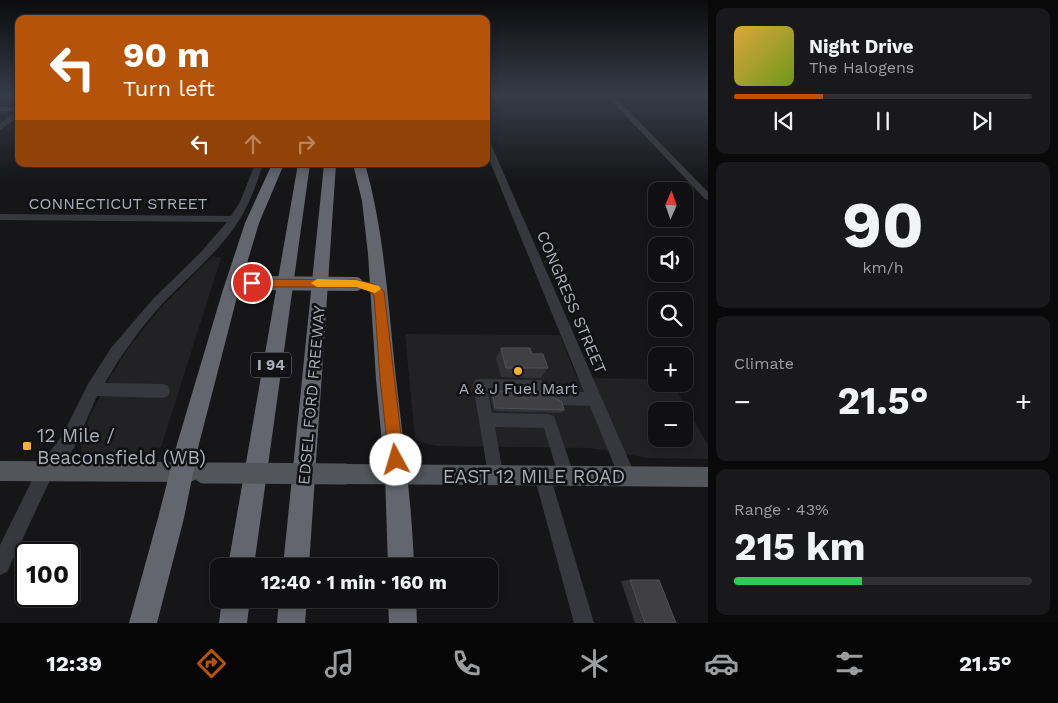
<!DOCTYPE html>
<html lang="en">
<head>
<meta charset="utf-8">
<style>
	:root { --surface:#101012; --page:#19191b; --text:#f1f3f6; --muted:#9c9d9f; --line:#303032; --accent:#b45309 }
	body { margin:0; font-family:"Work Sans",sans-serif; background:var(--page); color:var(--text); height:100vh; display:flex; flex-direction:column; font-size:19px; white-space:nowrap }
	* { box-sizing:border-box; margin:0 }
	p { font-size:16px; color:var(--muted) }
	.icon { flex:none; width:28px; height:28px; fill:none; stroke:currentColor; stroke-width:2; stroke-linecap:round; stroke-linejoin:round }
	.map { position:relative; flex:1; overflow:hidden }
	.sheet { display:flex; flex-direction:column; gap:8px; padding:8px; background:#09090a; width:350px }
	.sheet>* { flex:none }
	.banner { position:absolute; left:15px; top:15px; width:475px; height:152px; border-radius:10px; box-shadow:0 2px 8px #0003,0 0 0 1px var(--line); background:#b45309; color:#fff; overflow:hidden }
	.needle { width:32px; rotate:2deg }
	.fabs { position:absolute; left:648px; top:182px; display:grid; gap:10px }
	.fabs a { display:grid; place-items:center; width:45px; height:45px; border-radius:10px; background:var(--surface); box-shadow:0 2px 8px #0003,0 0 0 1px var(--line); font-size:25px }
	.speed { position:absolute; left:15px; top:542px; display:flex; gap:10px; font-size:25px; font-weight:700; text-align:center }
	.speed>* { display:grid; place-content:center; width:65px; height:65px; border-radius:50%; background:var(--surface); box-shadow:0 2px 8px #0003,0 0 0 1px var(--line); line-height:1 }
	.speed .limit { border:2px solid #111; border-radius:8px; background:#fff; color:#111 }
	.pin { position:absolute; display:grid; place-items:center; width:42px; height:42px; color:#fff; margin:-21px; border:2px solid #fff; border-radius:50%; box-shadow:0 1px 5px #0007 }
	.me { position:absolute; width:55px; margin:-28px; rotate:354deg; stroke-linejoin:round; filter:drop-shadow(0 0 4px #0008) }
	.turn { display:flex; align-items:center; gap:18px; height:105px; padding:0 25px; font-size:22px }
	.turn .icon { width:65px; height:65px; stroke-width:2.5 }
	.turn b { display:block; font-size:35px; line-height:42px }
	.lanes { display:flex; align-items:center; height:48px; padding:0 25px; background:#0003; justify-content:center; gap:25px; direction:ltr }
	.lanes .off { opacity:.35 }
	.big { font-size:38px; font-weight:700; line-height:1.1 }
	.sheet .widget { flex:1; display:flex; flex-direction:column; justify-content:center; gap:8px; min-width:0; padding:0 18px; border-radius:10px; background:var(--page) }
	.sheet .dial { align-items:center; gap:0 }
	.dial b { font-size:65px; line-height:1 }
	.song { display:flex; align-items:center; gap:15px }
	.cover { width:60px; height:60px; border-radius:8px; background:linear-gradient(135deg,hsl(40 70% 55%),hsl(80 70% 35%)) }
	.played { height:5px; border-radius:2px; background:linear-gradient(90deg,var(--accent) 30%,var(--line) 30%) }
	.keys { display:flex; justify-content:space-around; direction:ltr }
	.heat { display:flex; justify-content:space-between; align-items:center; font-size:28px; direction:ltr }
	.charge { height:8px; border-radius:4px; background:linear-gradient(90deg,#34c759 43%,var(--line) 0) }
	.trip { position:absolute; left:210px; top:558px; width:288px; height:50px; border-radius:10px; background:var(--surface); box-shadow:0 2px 8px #0003,0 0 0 1px var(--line); font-weight:700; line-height:50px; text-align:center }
	.tab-bar { display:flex; height:80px; justify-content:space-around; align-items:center; background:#060607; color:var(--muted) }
	.tab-bar .icon { width:35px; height:35px }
	.tab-bar .current { color:var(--accent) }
	.tab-bar b { font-size:22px; color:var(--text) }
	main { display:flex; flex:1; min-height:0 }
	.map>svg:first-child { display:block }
	.built { fill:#222225; fill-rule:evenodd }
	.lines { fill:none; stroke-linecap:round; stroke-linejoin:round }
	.minor { fill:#37383d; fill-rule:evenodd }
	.major { fill:#53555c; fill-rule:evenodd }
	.highway { fill:#63666e; fill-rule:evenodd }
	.major-bridge { stroke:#53555c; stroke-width:21 }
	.highway-bridge { stroke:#63666e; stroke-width:14 }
	.wall { fill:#323236 }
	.building { fill:#3f3f44; stroke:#4f5156 }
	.route { fill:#b45309; stroke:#753606 }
	.slow { fill:#f59e0b }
	.poi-dot { fill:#f2b134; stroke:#111113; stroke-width:2 }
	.labels { text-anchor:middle; stroke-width:5; stroke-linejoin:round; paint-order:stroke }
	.shield { fill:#111113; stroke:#7b7e86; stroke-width:1 }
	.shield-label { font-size:15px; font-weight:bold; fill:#a8adb8 }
	.street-label { font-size:16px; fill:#a8adb8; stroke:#111113 }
	.poi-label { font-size:16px; fill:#a8adb8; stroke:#111113 }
	.near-poi-label { font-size:19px; fill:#a8adb8; stroke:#111113; text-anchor:start }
	.near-street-label { font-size:19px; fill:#a8adb8; stroke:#111113 }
</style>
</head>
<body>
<main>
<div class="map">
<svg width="708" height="623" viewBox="0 0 708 623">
	<rect width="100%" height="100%" fill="#161618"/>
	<path class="built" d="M213 256 221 258 161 447 149 452 135 453H86L81 451V439L90 416 110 377 129 347 164 304Z
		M405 334 560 335 577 378 656 379V384H673L708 445V459L649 458 590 448 437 446 420 442 415 439ZM656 411H684V439H656Z"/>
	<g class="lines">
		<path class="minor" d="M606 95H613L708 192V200L705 199Z
			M0 107H19V116L0 130V124L16 111H0Z
			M486 140 490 142 633 470 635 476 633 482 627 484 621 482 590 406 563 405 538 392H488L492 413 549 414 554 416 574 475 572 481 566 483 560 481 544 428 495 427 503 474 501 480 495 482 489 480 473 385 475 380 480 379 540 380 564 391 584 392 486 152Z
			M255 164H263C257 183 250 203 240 219 220 251 189 276 163 303 141 327 121 355 105 383L163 384 168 386 170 391 168 396 163 398 97 396 74 448 52 476 7 572 0 575V545L40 464 62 436 88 384 111 348 153 299 201 252 227 222 0 220V214L231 216 240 202Z
			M542 467 548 469 550 475 594 623H574L534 475 536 469Z"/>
		<path class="major" d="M0 461 190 462 197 465 200 472 197 479 190 482 0 481Z
			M345 464 708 467V487L345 484 338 481 335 474 338 467Z"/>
		<path class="highway" d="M272 164H284L259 223 238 293 199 444 184 518 157 623H129L158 518 177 444 222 293 245 223Z
			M298 164H310L254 566H228Z
			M324 164H336L309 566H283Z
			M353 164H365C385 234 388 306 396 378 403 441 412 503 414 566H388L385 475 376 379 368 254 362 201Z
			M222 599H250L247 623H219Z
			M279 599H307L305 623H277Z
			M388 599H416L417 623H389Z"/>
		<path class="major-bridge" d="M204 473 345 474"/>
		<path class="highway-bridge" d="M252 283 356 284"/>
	</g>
	<path class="wall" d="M501 348 532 354 548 368 541 378 501 377 496 358Z
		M492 391 564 410 562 413 494 411 490 394Z
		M630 580 676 623H635L621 581Z"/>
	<path class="building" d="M501 348H530L532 354H543L548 368H506Z
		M492 391 542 392 562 402 564 410 495 408Z
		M630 580H659L676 623H645Z"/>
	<linearGradient id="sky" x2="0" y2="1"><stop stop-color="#0c0c0d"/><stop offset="0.52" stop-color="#363c48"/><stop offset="1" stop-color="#363c48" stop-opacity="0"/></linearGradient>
	<rect width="708" height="182" fill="url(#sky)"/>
	<path class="route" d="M252 279 356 280 374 284 384 291 404 460 401 466 396 468 391 466 389 460 380 379 374 295 367 290 356 287H252L246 283Z"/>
	<path class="slow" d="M317 279 356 280 379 286 381 289 375 293 356 287H317L311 283Z"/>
	<g class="poi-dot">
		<circle cx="518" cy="371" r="5"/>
		<rect x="22" y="441" width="10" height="10" rx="2.5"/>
	</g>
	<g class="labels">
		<rect class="shield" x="251" y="352.5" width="40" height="25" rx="4"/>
		<g class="shield-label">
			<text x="271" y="370">I 94</text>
		</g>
		<g class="street-label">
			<text x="118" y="209">CONNECTICUT STREET</text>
			<text transform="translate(572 302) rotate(67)" y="6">CONGRESS STREET</text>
			<text transform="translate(311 395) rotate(-85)" y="6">EDSEL FORD FREEWAY</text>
		</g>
		<g class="poi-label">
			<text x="518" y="394">A &amp; J Fuel Mart</text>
		</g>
		<g class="near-poi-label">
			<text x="37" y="442">12 Mile /<tspan x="37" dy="22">Beaconsfield (WB)</tspan></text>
		</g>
		<g class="near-street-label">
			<text x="534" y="483">EAST 12 MILE ROAD</text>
		</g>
	</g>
</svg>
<div class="fabs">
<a><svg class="needle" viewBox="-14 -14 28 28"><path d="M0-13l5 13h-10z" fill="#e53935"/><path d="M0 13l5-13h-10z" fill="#9c9d9f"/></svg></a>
<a><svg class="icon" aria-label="sound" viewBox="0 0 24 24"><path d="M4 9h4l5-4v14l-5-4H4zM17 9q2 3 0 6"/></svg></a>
<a><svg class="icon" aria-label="search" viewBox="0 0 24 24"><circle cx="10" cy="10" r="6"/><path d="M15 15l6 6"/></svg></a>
<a>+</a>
<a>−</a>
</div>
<div class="speed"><div class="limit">100</div></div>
<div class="pin" style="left:252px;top:283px;background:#d93025"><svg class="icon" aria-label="arrive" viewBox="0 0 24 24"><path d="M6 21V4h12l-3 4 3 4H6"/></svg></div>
<svg class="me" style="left:396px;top:460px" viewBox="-20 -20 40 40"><circle r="19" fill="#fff"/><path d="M0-13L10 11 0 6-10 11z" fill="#b45309"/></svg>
<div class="trip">12:40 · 1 min · 160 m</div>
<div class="banner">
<div class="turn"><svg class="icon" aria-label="left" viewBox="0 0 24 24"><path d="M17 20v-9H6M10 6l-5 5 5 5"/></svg><div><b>90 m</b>Turn left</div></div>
<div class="lanes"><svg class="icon" aria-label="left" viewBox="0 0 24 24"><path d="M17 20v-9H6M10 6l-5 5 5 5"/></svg><svg class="icon off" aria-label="ahead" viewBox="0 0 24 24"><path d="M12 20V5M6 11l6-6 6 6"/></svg><svg class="icon off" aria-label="right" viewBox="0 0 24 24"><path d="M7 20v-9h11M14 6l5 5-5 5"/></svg></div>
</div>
</div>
<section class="sheet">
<div class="widget">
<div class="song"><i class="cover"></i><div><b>Night Drive</b><p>The Halogens</p></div></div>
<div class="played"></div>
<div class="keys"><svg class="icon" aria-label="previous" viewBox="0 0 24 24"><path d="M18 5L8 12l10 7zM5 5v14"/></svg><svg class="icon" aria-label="pause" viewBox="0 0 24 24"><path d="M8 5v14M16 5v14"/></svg><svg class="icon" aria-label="next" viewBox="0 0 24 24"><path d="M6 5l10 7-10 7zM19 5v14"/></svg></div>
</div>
<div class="widget dial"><b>90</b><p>km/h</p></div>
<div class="widget"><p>Climate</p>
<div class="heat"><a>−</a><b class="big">21.5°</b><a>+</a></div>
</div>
<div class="widget"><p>Range · 43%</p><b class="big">215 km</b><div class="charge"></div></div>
</section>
</main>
<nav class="tab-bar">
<b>12:39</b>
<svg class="icon current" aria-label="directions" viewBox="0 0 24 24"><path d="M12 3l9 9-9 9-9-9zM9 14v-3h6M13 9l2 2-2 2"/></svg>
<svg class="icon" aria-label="music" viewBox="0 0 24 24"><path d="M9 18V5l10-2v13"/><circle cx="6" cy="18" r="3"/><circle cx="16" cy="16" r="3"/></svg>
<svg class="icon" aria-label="phone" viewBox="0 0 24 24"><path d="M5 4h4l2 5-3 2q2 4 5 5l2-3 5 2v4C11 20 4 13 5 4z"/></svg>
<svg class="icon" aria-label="climate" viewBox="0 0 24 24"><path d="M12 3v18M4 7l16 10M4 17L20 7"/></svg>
<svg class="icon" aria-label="car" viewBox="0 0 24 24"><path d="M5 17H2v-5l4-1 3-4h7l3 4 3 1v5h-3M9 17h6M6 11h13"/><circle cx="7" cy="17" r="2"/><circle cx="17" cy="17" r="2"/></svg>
<svg class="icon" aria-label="filters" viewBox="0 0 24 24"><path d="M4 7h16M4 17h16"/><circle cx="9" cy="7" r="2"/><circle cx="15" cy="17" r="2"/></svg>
<b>21.5°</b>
</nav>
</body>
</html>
